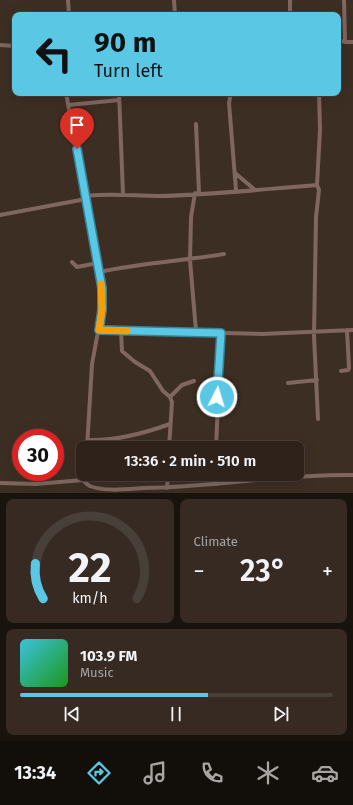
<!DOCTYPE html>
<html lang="en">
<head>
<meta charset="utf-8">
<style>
	:root { --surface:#2e221a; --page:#362a23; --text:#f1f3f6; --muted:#a7a4a2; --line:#493f39; --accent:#5ac8e5 }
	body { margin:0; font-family:"Fira Sans",sans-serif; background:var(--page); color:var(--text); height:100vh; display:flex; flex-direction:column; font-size:15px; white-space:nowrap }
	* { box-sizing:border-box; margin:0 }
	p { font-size:13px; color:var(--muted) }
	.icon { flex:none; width:22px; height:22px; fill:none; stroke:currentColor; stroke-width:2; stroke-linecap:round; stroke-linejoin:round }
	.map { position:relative; height:493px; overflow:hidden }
	.details { display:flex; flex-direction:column; gap:6px; padding:6px; background:#19130e; flex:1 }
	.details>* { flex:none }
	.top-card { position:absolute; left:12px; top:12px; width:329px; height:84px; border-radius:8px; box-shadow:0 4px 16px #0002,0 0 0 1px var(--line); background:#5ac8e5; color:#111; overflow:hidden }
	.speed { position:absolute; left:12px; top:429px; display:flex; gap:8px; font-size:20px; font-weight:700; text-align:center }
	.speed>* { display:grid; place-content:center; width:52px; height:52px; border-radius:50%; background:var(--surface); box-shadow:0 4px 16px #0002,0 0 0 1px var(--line); line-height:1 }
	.speed .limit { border:6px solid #d22; background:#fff; color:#111 }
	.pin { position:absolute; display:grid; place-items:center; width:34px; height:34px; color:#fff; margin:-41px -17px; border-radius:50% 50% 50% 0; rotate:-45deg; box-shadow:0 0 4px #0007 }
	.pin .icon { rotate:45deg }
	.me { position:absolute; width:44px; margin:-22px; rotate:5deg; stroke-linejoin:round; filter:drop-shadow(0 0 3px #0008) }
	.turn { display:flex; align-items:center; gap:14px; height:84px; padding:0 16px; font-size:18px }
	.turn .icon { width:52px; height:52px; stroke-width:2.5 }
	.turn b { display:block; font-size:28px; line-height:34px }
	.big { font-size:30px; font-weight:600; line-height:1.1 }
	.details .card { flex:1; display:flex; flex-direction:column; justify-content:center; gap:6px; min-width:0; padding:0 14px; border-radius:8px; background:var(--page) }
	.details .dial { align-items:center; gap:0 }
	.dial svg { height:104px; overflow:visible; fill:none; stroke:var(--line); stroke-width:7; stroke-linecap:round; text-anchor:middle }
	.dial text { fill:var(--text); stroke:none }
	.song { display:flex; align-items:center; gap:12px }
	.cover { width:48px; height:48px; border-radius:6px; background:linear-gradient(135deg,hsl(190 70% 55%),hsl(120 70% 35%)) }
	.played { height:4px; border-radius:2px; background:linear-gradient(90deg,var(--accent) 60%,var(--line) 60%) }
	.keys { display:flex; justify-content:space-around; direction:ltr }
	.heat { display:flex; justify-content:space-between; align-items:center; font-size:22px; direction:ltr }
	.details .tiles { flex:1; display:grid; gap:6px; grid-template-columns:1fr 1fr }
	.card:last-child { grid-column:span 2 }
	.trip { position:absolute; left:76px; top:441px; width:228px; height:40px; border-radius:8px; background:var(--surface); box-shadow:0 4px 16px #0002,0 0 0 1px var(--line); font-weight:600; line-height:40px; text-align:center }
	.dock { display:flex; height:64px; justify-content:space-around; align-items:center; background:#120e0a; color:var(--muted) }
	.dock .icon { width:28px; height:28px }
	.dock .active { color:var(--accent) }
	.dock b { font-size:18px; color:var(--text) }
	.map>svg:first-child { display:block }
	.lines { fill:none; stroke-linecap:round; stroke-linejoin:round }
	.minor { stroke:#7f675f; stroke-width:4 }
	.route-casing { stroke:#3a8295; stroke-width:10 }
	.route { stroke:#5ac8e5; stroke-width:7 }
	.slow { stroke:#f59e0b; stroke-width:7 }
</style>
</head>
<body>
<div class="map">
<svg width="353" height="493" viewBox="0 0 353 493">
	<rect width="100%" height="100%" fill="#3d2e23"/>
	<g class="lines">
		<path class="minor" d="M68 0 69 15
			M174 0 175 15
			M290 0V15
			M344 0 345 42
			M338 41 353 42
			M0 45 15 46
			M66 93 102 288V310L92 364 87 448
			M119 93 123 194
			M153 93H161
			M231 93 229 103 236 190
			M69 105 119 100
			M196 124 199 193
			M235 173 254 189
			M195 193 191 217 190 260 196 331
			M86 196C111 193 135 196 159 196 212 195 265 189 317 185
			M0 215 86 199
			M72 262 77 267 98 263
			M99 272C140 263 182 261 224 254
			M99 330 262 334 353 330
			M121 331 122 351 135 362 150 371 163 391 170 397 172 402 169 448
			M341 371 348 370 349 368 347 330
			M288 383 317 380
			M211 387H218
			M170 397 182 385 194 381
			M318 419 314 336 316 217 319 190 317 185 320 130 319 93
			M88 440C115 441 145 433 170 424
			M216 448 221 333
			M216 474 217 484
			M0 483 36 484 83 480C85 482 87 485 90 486 105 492 128 489 144 488 214 487 283 474 353 475
			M167 488 168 474"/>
	</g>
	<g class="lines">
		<g class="route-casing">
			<path id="route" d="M77 149 102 288V310L99 330 221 333 217 397"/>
		</g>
		<use href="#route" class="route"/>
		<path class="slow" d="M101 284 102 310 99 330 127 331"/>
	</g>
</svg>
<div class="speed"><div class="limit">30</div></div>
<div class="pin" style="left:77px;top:149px;background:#d93025"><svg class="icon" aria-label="arrive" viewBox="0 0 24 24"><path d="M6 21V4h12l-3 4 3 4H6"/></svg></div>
<svg class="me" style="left:217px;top:397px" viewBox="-20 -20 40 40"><circle r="17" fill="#5ac8e5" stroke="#fff" stroke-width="3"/><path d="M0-11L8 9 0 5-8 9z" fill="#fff"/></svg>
<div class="trip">13:36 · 2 min · 510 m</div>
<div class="top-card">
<div class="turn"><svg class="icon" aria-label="left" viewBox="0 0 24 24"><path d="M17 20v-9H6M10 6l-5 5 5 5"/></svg><div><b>90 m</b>Turn left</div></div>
</div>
</div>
<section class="details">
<div class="tiles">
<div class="card dial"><svg viewBox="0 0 100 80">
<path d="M14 69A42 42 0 1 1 86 69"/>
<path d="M14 69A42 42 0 0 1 8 42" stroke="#5ac8e5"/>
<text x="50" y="56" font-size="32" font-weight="700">22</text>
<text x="50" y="72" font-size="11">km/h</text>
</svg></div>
<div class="card"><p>Climate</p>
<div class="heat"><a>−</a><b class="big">23°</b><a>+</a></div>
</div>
<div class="card">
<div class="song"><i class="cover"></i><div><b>103.9 FM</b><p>Music</p></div></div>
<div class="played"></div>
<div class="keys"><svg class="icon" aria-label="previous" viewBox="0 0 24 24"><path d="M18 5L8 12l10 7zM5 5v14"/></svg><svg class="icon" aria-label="pause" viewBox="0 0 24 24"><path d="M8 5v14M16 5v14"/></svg><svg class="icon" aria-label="next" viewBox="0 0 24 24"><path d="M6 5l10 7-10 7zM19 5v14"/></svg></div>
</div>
</div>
</section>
<nav class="dock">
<b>13:34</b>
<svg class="icon active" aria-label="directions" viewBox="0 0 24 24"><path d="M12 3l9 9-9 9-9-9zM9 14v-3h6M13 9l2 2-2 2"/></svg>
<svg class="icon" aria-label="music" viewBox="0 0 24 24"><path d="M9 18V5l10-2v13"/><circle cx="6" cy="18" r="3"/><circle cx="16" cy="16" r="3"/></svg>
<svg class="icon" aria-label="phone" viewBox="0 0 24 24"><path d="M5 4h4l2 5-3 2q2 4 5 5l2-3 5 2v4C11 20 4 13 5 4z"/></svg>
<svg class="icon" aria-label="climate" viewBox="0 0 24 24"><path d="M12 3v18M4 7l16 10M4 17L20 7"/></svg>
<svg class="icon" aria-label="car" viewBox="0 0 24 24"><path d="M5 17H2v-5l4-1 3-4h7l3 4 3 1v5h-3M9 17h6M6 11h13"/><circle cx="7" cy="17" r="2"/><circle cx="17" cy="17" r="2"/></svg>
</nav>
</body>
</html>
